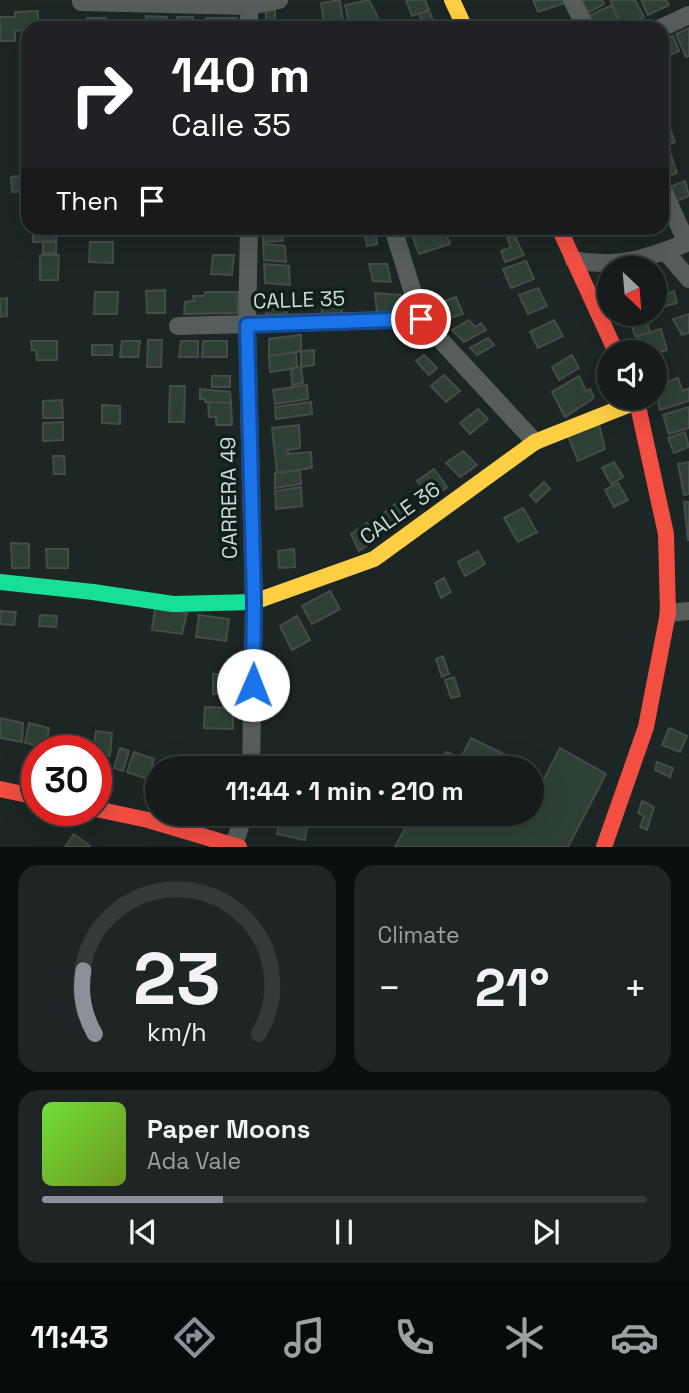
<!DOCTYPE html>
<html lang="en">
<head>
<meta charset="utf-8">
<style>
	:root { --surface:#151c1b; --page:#1e2524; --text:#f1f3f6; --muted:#9da1a3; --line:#343a3a; --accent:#8c9099 }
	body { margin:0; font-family:"Space Grotesk",sans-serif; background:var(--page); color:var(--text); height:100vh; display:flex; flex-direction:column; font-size:26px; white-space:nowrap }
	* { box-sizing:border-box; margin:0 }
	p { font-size:23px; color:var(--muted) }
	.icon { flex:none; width:38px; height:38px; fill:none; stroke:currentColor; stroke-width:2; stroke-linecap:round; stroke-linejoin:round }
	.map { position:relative; height:847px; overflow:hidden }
	.side { display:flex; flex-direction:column; gap:18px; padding:18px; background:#0c0f0f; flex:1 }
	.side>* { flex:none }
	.top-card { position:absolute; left:21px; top:21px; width:648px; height:214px; border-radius:21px; box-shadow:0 7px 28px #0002,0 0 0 2px var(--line); background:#202124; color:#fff; overflow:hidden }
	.needle { width:46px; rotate:154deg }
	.tools { position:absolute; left:597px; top:256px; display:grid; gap:14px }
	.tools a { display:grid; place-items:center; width:70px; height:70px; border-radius:50%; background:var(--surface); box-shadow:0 7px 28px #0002,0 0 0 2px var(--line); font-size:35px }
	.speed { position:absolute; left:21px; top:735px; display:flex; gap:14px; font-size:35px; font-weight:700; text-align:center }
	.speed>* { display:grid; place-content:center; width:91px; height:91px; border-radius:50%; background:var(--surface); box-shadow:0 7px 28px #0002,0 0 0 2px var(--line); line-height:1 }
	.speed .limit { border:10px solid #d22; background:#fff; color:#111 }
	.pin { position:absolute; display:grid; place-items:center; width:60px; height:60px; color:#fff; margin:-30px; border:4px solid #fff; border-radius:50%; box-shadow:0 2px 7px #0007 }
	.me { position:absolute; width:77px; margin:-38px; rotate:1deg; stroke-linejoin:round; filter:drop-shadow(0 0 5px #0008) }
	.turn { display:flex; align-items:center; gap:24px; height:147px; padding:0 35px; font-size:32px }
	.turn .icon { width:91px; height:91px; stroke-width:2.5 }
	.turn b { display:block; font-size:49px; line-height:60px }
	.then { display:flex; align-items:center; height:66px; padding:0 35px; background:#0003; gap:14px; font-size:26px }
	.big { font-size:52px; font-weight:700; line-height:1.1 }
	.side .card { flex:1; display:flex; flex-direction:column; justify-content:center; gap:10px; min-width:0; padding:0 24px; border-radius:21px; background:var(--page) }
	.side .dial { align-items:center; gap:0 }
	.dial svg { height:182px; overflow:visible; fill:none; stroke:var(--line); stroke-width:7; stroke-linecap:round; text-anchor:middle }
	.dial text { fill:var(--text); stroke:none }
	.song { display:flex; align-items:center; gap:21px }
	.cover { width:84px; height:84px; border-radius:10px; background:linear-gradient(135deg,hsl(100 70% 55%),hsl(80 70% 35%)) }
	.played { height:7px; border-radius:4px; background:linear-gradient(90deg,var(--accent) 30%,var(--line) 30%) }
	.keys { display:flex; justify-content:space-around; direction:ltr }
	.heat { display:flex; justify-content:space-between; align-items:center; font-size:38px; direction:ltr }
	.side .tiles { flex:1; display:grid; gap:18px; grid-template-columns:1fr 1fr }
	.card:last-child { grid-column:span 2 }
	.trip { position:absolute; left:145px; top:756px; width:399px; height:70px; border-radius:35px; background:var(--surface); box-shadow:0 7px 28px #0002,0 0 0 2px var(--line); font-weight:700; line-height:70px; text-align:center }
	.dock { display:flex; height:112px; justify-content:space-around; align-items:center; background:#080b0b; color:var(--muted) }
	.dock .icon { width:49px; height:49px }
	.dock .active { color:var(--accent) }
	.dock b { font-size:32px; color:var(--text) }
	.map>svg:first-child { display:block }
	.building { fill:#2e4036; stroke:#454c49; stroke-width:2 }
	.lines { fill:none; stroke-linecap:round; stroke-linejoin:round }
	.street { stroke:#575d5b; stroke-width:18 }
	.fast { stroke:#16e098; stroke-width:16 }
	.slow { stroke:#ffcf43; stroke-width:16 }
	.jam { stroke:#f24e42; stroke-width:16 }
	.route-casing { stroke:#114b97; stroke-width:18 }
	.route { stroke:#1a73e8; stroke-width:12 }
	.labels { text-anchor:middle; stroke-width:7; stroke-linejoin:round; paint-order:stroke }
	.street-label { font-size:21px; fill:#d0dad7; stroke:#101f1c }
</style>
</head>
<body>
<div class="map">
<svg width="689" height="847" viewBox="0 0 689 847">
	<rect width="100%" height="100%" fill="#1c2624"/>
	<path class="building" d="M340 0 344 28H325L321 3Z
		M369 0 383 28H350L345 5Z
		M406 0H425L429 10 412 16Z
		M533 0H563L565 3 538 12Z
		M581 0H602L604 4 587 13Z
		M610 0H635L644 17 622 28Z
		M641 0H666L669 5 648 15Z
		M612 5 622 28H594L588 16Z
		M275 9V28H266V11Z
		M429 10 436 28H425L419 14Z
		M38 11V28L15 31V41H0V17H15V12Z
		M146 16 167 17V28H146Z
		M177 17H193V28H177Z
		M87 18H106V28H87Z
		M206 18H237L236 28H207Z
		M689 28V56L686 57 676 34Z
		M673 36 679 51 662 59V40Z
		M668 124 675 142 662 148V127Z
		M669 150 677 173 662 179V153Z
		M28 175V191L12 192 11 177Z
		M685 181 689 196 674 202 667 188Z
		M33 228H57L56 241 33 242Z
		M263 228H282L283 241 263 242Z
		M364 228H375L377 244 367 246Z
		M423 228 426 234 444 229 450 244 419 254 410 230Z
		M514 235 524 255 505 262 501 251 511 247 507 238Z
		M43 242H56V253H43Z
		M90 242H113V263L89 262Z
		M263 244 285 246 286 262 264 260Z
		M40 255H59L58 280H40Z
		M213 255H234L232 275 211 274Z
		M526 261 534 279 511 288 503 269Z
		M264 264 289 266 290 285 265 283Z
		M369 264H387L391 282 373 281Z
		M664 284 667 294 674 291 677 303 654 309V287Z
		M538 288 547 306 528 314 519 295Z
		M165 290V313H147L146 291Z
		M95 292H118L117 314H94Z
		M205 292H238L237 313 184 314 185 302 194 301 193 296H204Z
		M375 293 401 295 403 315 377 313Z
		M341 294 342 315 322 316 321 295Z
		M285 296 287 316 267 317 265 297Z
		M456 297 463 314 445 320 439 303Z
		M7 298V316L0 317V299Z
		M628 313H644L650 332 635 336Z
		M689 314V333L682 335 673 319Z
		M469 320 475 327 481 323 486 330 464 342 452 330Z
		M554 320 563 336 538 348 530 332Z
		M661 329 667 350 654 354V352H642L637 336Z
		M301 335V351L269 356V339Z
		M488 338 494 345 477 355 470 348Z
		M148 340H162L161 367H147Z
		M31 341H57V360H37L36 350H32Z
		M122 341H140L138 357H120Z
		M181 341H198V357H179Z
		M203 341H227V357H202Z
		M92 345H112V355H92Z
		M314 350V365L301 367V351Z
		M296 352 297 368 270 372 269 356Z
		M424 355 437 368 429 375 416 361Z
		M572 355 579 368 559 380 552 367Z
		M664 361 668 376 654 380V364Z
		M301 367 303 383 292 385 291 368Z
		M444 375 460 391 446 402 431 386Z
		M212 376H230V387H212Z
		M579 376 586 391 590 389 594 398 565 417 552 392Z
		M678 378 683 391 689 388V401L660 410 654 386Z
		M307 385 308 399 275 404 273 390Z
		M170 386H185L184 422H169Z
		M200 389 230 392 231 403 205 402V399H200Z
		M62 400 63 418H43V401Z
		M208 402 231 403 232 425H216V417H209Z
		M311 402 312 414 276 419 275 407Z
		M102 405 120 406V424L102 423Z
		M689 407V428L669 434 663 415Z
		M478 409 488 419 470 434 460 423Z
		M598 420 605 449 578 461 566 431Z
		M63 422V440L43 441V423Z
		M299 425 300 448 288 450V454L311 452 312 468 277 473 272 428Z
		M685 432 689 447 674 453 668 438Z
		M463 451 477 465 460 477 446 463Z
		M53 456H64L65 474H54Z
		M614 462 623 477 611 484 602 468Z
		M689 462V494L684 495 678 464Z
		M434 469 447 487 430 500 417 481Z
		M300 470 301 484 275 488V473Z
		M544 482 550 489 536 502 530 495Z
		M618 483 628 500 614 507 605 490Z
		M301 487 302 506 276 509 275 491Z
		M398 502 406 517 390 528 382 514Z
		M684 502H689V540H688Z
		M523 508 537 532 518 542 504 518Z
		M367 523 375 540 359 551 351 534Z
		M11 543 29 544V568H12Z
		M46 549H68V568H47Z
		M294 549 295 567 279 568 278 551Z
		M478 551 485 564 465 576 458 562Z
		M444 578 451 592 441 598 435 583Z
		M330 591 340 609 312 624 302 606Z
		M155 609 187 613 182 634 152 630Z
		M0 611 16 612 14 625 0 624Z
		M40 615 57 616 56 627 39 626Z
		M199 615 229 619 226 641 196 637Z
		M297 616 310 640 292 650 280 626Z
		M443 656 449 674 442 677 436 659Z
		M213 674H234V694H213Z
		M454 677 460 696 451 698 445 680Z
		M205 707 233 708V729L204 728Z
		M0 718 23 723 22 742 0 738Z
		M29 723 49 728 46 747 25 743Z
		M669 728 687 736 680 752 662 745Z
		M96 731 112 733 110 756 96 755V751H93Z
		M471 738 522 763 519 768H437L446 752 461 758Z
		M120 748 129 751 123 771 114 768Z
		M560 748 606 774 568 847H395L413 814H532V802Z
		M134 752 154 759 148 779 127 772Z
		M303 756 301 768H290L292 757Z
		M657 762 673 768 670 777 655 770Z
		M642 801 654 807 647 830 640 827 644 816 638 813Z
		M281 814 308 820 305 840 277 834Z
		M74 834 90 846 89 847H65Z"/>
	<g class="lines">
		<path class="street" d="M81 0V2L249 6 279 0
			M572 0 586 28
			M249 28V0
			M661 28 689 15
			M662 188 687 243
			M249 228 247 325 254 602 251 768
			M393 228 421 319 535 442
			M665 251 689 279
			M574 260C620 269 647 258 689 242
			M178 326 421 319
			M668 613 689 611
			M234 845 244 814"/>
		<path class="fast" d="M0 582 93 592 173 604 254 602 262 599"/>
		<path class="slow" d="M452 0 465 28
			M262 599 374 559 535 442 638 401"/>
		<path class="jam" d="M559 228 616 352
			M0 789 37 797
			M96 809 148 820 239 847
			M604 847 646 727 668 613 666 534 636 397"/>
	</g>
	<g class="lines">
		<g class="route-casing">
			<path id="route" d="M253 685 254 602 247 325 421 319"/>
		</g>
		<use href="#route" class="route"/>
	</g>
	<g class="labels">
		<g class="street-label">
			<text transform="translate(299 300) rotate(-2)" y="7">CALLE 35</text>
			<text transform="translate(229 498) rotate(-91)" y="7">CARRERA 49</text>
			<text transform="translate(400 513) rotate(-35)" y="7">CALLE 36</text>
		</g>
	</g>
</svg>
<div class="tools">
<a><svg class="needle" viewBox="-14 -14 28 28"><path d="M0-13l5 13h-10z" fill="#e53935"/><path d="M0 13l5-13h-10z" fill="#9da1a3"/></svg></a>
<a><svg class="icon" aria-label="sound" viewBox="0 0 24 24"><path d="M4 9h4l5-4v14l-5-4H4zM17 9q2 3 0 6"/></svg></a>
</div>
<div class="speed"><div class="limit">30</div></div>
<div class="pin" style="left:421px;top:319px;background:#d93025"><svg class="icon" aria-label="arrive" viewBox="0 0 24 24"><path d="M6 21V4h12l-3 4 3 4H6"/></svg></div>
<svg class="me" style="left:253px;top:685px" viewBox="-20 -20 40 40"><circle r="19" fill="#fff"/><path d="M0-13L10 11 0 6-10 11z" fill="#1a73e8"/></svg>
<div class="trip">11:44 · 1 min · 210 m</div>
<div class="top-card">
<div class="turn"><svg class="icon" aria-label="right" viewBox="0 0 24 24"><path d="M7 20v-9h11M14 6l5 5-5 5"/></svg><div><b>140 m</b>Calle 35</div></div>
<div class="then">Then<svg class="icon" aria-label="arrive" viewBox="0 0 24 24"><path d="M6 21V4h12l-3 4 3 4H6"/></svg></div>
</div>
</div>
<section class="side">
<div class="tiles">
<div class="card dial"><svg viewBox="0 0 100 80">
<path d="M14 69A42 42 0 1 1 86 69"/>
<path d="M14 69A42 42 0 0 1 9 41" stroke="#8c9099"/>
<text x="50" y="56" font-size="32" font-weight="700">23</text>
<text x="50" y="72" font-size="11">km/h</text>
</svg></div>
<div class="card"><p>Climate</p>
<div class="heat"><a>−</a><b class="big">21°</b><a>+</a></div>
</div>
<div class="card">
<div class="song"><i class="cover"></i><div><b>Paper Moons</b><p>Ada Vale</p></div></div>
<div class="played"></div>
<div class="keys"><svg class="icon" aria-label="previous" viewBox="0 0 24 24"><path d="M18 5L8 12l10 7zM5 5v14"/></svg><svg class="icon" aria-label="pause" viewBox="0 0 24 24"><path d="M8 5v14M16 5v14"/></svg><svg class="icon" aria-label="next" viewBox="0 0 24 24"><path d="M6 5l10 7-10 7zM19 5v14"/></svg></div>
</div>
</div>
</section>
<nav class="dock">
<b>11:43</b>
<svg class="icon active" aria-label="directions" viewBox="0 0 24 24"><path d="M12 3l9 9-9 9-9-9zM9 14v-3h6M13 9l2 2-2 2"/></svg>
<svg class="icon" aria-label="music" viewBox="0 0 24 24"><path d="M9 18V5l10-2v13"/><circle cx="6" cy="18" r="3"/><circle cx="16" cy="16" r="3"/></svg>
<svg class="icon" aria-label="phone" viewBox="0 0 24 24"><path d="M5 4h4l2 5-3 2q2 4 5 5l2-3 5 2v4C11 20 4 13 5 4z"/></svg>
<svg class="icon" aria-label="climate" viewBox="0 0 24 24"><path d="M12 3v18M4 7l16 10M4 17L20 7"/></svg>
<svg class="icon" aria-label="car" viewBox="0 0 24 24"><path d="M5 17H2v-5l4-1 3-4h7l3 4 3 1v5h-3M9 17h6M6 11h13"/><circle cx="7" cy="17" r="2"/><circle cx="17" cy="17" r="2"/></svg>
</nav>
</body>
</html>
